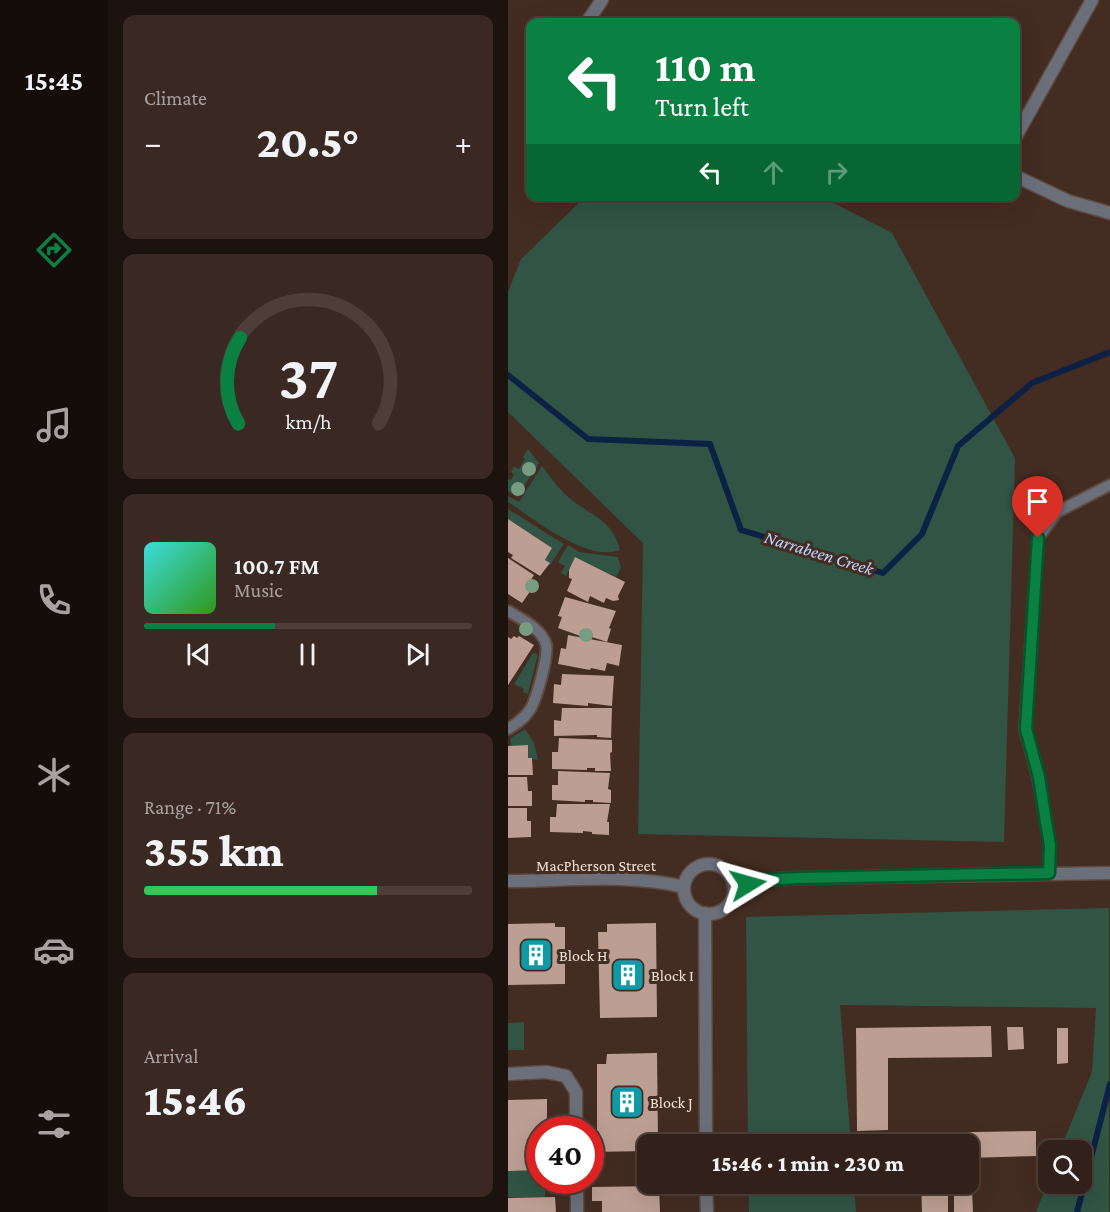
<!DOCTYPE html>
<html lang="en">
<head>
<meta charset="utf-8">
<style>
	:root { --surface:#32211a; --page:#3a2923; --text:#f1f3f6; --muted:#a8a3a2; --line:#4d3e39; --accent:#0b8043 }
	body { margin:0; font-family:"Crimson Pro",serif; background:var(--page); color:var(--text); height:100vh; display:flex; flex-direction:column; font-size:22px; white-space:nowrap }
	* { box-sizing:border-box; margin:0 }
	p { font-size:20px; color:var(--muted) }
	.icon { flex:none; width:33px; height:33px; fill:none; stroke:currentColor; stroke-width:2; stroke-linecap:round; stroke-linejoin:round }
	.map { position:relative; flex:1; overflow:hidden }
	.panel { display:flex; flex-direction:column; gap:15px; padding:15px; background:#1c120e; width:400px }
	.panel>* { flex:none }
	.top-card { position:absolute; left:18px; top:18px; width:494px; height:183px; border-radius:12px; box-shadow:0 6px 24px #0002,0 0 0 2px var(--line); background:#0b8043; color:#fff; overflow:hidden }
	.controls { position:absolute; left:530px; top:1140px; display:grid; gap:12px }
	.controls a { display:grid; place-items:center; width:54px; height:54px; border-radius:12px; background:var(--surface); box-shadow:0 6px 24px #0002,0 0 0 2px var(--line); font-size:30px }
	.speed { position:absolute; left:18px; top:1116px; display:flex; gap:12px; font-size:30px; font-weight:700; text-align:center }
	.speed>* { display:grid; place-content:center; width:78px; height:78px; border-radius:50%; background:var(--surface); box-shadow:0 6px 24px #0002,0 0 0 2px var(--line); line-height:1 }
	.speed .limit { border:9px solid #d22; background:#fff; color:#111 }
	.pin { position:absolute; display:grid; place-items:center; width:51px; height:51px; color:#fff; margin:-62px -26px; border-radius:50% 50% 50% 0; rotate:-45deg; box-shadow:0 0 6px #0007 }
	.pin .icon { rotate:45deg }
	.me { position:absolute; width:66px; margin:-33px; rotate:82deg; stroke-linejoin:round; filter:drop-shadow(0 0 4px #0008) }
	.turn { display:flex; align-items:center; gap:21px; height:126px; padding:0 30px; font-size:27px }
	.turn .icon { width:78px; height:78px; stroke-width:2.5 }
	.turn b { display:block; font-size:42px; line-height:51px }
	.lanes { display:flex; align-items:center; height:57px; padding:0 30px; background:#0003; justify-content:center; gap:30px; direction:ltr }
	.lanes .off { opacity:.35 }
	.big { font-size:45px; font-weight:800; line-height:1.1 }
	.panel .tile { flex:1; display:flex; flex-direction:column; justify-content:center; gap:9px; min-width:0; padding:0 21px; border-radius:12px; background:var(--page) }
	.panel .dial { align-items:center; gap:0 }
	.dial svg { height:156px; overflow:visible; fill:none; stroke:var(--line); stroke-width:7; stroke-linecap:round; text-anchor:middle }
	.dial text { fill:var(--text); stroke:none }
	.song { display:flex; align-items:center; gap:18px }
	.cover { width:72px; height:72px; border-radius:9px; background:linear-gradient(135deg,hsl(180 70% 55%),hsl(110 70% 35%)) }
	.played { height:6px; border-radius:3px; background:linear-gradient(90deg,var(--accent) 40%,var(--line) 40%) }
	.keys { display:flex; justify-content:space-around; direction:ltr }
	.heat { display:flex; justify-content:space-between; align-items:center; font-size:33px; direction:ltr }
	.charge { height:9px; border-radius:4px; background:linear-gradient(90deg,#34c759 71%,var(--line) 0) }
	.trip { position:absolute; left:129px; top:1134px; width:342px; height:60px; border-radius:12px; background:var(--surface); box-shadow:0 6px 24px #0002,0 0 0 2px var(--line); font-weight:800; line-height:60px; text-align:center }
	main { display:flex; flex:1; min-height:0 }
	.tab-bar { display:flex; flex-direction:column; width:108px; justify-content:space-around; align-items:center; background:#140d0a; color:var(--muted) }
	.tab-bar .icon { width:42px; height:42px }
	.tab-bar .selected { color:var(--accent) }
	.tab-bar b { font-size:27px; color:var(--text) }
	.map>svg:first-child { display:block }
	.green { fill:#315444 }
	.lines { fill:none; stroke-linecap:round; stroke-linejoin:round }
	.stream { stroke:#0c2143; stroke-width:6 }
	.building { fill:#bc9f92 }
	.service-casing { stroke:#5f493f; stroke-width:14 }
	.minor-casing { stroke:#5f493f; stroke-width:15 }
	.tertiary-casing { stroke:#5f493f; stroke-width:15 }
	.service { stroke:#6b6f7a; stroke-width:10 }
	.minor { stroke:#6b6f7a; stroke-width:12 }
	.tertiary { stroke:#6b6f7a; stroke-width:12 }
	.tree { fill:#779c82 }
	.route-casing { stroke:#07532c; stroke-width:15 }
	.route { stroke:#0b8043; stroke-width:10 }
	.labels { text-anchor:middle; stroke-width:6; stroke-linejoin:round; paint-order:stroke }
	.street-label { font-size:16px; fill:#efdfd9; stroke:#432c22 }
	.poi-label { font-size:16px; fill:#efdfd9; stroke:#432c22; text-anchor:start }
	.water-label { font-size:18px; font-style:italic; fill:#bdd5fc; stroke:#432c22 }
</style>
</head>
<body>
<main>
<nav class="tab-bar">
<b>15:45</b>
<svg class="icon selected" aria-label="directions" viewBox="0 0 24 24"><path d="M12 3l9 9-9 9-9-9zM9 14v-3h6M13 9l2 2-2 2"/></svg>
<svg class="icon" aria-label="music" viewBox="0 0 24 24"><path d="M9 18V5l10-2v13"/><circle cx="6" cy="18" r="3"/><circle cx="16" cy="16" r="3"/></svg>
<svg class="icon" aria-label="phone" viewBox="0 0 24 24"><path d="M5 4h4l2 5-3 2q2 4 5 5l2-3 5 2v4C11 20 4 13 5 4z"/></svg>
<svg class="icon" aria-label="climate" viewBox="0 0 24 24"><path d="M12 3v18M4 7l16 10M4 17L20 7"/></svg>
<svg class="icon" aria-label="car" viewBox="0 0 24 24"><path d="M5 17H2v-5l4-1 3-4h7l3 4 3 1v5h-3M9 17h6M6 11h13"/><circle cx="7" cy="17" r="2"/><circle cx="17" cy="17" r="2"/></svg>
<svg class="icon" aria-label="filters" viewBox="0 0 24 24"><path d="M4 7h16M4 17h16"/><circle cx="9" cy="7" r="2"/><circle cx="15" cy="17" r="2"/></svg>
</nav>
<section class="panel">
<div class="tile"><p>Climate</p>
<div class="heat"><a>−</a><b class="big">20.5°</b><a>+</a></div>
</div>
<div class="tile dial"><svg viewBox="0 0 100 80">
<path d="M14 69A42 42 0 1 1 86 69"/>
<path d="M14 69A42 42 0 0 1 15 25" stroke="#0b8043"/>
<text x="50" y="56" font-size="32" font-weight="700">37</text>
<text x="50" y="72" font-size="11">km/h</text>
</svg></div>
<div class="tile">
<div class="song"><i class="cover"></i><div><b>100.7 FM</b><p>Music</p></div></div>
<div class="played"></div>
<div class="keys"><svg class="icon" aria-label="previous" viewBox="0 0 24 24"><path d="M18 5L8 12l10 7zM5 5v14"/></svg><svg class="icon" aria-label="pause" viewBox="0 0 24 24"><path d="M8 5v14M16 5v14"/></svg><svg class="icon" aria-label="next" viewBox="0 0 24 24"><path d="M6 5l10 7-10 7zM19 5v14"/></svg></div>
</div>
<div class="tile"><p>Range · 71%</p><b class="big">355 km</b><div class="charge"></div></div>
<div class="tile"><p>Arrival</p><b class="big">15:46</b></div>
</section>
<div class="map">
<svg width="602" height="1212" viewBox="0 0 602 1212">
	<rect width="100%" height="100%" fill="#432c22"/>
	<path class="green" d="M78 196 314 197 384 233 507 458 496 842 130 834 135 543 0 412V292L13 259Z
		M20 449 31 463 9 497 0 491V479L3 480 6 475 3 472 6 467 11 469 17 459 15 457Z
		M34 466C42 476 49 487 58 495 80 516 103 516 112 550 80 563 26 519 0 502V496L11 502Z
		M0 509 56 544 42 565 37 560 44 548 0 519Z
		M60 545 71 552 110 557 113 568 108 577 67 557 58 576 53 573 57 566 50 562Z
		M25 653 30 654 20 694 15 692 16 689 6 684Z
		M17 729 26 743 30 760 20 758 19 745 3 746V738Z
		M601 908V1212H528L540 1182V1184H573V1150H552L584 1072 588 1008 332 1005 343 1144H240L238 917Z
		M16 1022V1050H0V1023Z
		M31 1170 32 1180 37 1181V1197H0V1171Z
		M241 1184H346L348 1212H241Z"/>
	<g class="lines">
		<path class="stream" d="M0 375 80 439 202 444 233 530 375 573 414 534 450 446 524 383 602 352
			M569 1212 602 1084"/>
	</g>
	<path class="building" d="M0 519 44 548 37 560 42 563 32 576 3 558 5 555 0 552Z
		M67 557 117 582 110 596 111 600 105 601 98 598 96 603 82 596 80 602 59 591 64 579 61 578V570Z
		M0 558 26 575 18 587 23 590 14 603 0 594Z
		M57 597 108 611 101 628 103 629 99 642 84 637 85 634 80 633 78 638 50 628 54 617 50 616Z
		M60 635 114 645 111 666 99 663 97 671 83 668 82 670 50 664 53 648 58 649Z
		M6 636 9 638 11 636 26 645 0 685V637L3 639Z
		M54 674 106 676 104 706 80 703V706L45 703 46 684 53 685Z
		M54 708H104L103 738 89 737V735L46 736V720L53 721Z
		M51 738 104 740V752L102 753 103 771H87V768H79V770L44 769V752H50Z
		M20 745V758H24L25 775H0V746Z
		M50 771 102 773 100 789 103 790V803L85 802V800H77V802L44 800V785H50Z
		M0 777H19L20 791H24V806H0Z
		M49 804H102L99 822H101V835L84 834V832L75 831V833L42 832V817H48Z
		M0 808H19V821H23V837L0 838Z
		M47 923V927H57V984L0 985V924Z
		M148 923 149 1017 92 1018 90 932H99V924Z
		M483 1026 484 1057 380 1058V1130L349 1131 348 1028Z
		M499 1027H515L516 1049 500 1050Z
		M549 1028H560V1063L549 1064Z
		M149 1053 150 1141 140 1142V1151L83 1152 84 1140H89V1064H98L99 1054Z
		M39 1099V1130H32V1170L0 1171V1100Z
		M528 1131V1156L460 1158V1144H413L412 1133Z
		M413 1184H440V1212H414Z
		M151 1186 152 1212H94V1201H84V1187Z
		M464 1189 465 1212H446V1190Z
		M47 1197 48 1212H0V1198Z"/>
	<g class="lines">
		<g class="service-casing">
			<path id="service" d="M0 611C13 619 33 628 38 644 41 655 28 702 21 711 16 719 8 724 0 729
				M541 873 542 845 530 777 517 729 530 538 549 512 602 485"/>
		</g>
		<g class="minor-casing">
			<path id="minor" d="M79 22 94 0
				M507 138 584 0
				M507 176 560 201 602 213
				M197 913 198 1144
				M0 1074 38 1072 58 1076 68 1092V1130
				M69 1180V1212
				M198 1184 199 1212"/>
		</g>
		<g class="tertiary-casing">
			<path id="tertiary" d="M176 889a25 25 0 1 1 50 0a25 25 0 1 1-50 0Z
				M0 881C57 881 120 873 176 887
				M226 887 254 880 292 878 602 873"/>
		</g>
		<use href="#service" class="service"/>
		<use href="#minor" class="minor"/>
		<use href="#tertiary" class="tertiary"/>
	</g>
	<g class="tree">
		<circle cx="21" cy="469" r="7"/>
		<circle cx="10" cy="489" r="7"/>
		<circle cx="24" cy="586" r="7"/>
		<circle cx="18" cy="629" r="7"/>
		<circle cx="78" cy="635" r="7"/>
	</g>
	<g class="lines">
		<g class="route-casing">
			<path id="route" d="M240 884 254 880 291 878 541 873 542 845 538 822 531 777 518 729 530 538"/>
		</g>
		<use href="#route" class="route"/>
	</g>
	<defs>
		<g id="building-square" transform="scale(1.725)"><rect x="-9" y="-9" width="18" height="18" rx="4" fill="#0f9aa8" stroke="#432c22"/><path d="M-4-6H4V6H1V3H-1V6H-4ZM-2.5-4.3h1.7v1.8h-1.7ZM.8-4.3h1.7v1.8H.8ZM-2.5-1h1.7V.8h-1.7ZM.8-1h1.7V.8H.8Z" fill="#fff"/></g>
	</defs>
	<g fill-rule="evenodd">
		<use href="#building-square" x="28" y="955"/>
		<use href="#building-square" x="120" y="975"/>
		<use href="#building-square" x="119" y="1102"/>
	</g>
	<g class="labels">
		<g class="street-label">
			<text x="88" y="871">MacPherson Street</text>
		</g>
		<g class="poi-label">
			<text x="51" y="961">Block H</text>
			<text x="143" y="981">Block I</text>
			<text x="142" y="1108">Block J</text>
		</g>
		<g class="water-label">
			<text transform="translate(311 553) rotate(17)" y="6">Narrabeen Creek</text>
		</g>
	</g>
</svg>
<div class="controls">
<a><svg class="icon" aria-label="search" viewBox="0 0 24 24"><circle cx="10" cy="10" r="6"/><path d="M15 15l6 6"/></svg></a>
</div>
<div class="speed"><div class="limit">40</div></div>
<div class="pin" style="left:530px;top:538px;background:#d93025"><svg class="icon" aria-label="arrive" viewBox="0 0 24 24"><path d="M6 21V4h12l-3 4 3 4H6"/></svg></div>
<svg class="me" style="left:240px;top:884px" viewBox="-20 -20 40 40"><path d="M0-17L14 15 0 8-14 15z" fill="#0b8043" stroke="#fff" stroke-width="4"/></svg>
<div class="trip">15:46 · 1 min · 230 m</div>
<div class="top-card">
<div class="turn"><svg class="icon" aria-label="left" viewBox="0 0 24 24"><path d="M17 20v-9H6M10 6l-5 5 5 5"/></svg><div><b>110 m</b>Turn left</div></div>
<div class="lanes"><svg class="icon" aria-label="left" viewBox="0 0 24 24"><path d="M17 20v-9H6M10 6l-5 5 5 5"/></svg><svg class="icon off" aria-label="ahead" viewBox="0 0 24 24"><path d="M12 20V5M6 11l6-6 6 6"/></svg><svg class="icon off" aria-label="right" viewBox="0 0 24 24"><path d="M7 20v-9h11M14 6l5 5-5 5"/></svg></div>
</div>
</div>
</main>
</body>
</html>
